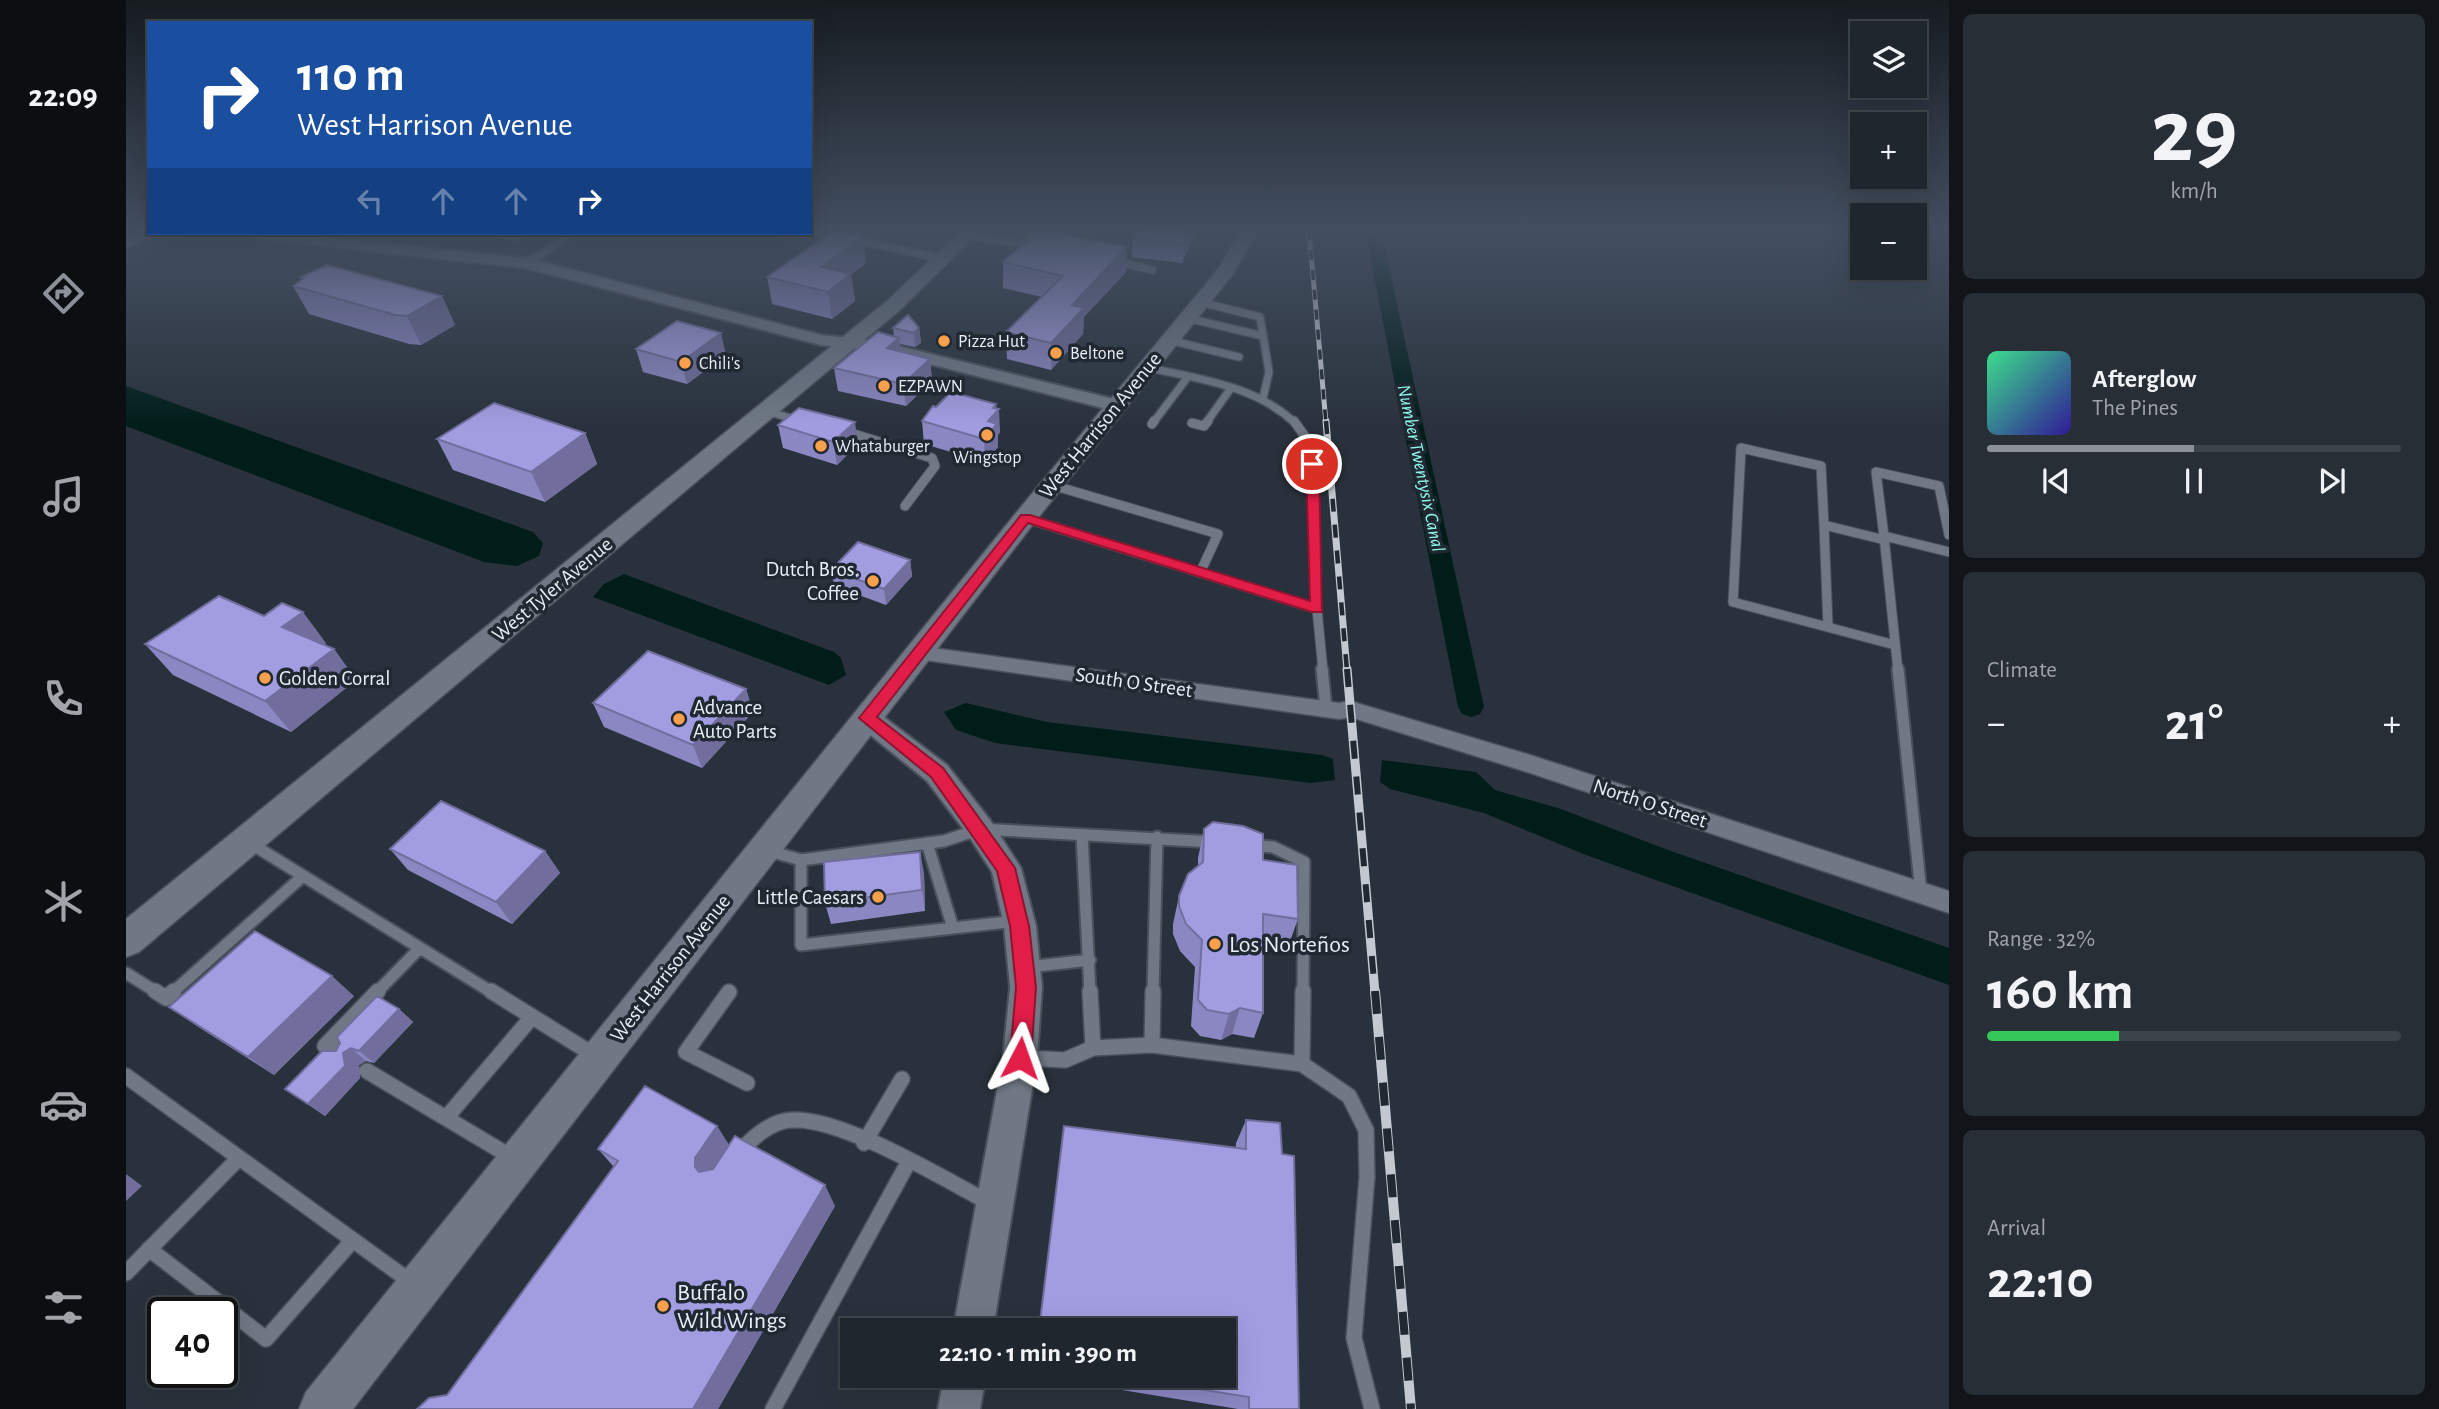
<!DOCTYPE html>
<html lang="en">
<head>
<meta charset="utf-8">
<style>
	:root { --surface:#1f262d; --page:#272e35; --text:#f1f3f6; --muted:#a1a5aa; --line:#3c4349; --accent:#8c9099 }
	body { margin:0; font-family:"Alegreya Sans",sans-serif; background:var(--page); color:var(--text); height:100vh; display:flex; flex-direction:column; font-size:26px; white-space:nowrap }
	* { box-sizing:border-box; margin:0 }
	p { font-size:23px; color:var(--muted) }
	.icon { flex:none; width:38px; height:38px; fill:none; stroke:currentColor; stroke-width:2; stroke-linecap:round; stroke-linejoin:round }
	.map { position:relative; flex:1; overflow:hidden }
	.side { display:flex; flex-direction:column; gap:14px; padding:14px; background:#111519; width:490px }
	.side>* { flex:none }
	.hud { position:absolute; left:21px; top:21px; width:665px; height:214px; border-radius:0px; box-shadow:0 7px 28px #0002,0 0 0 2px var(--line); background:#1a4fa0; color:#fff; overflow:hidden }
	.fabs { position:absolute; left:1724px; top:21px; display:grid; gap:14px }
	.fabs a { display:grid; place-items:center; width:77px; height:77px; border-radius:0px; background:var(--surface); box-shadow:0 7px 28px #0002,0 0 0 2px var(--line); font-size:35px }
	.speed { position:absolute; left:21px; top:1297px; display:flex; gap:14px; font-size:35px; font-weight:700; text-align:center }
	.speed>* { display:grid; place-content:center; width:91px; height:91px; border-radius:50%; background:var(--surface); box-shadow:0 7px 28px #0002,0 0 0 2px var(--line); line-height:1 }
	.speed .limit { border:4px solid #111; border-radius:10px; background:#fff; color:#111 }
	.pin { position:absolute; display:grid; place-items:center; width:60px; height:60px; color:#fff; margin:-30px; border:4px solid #fff; border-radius:50%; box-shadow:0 2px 7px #0007 }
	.me { position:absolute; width:77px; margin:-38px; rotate:4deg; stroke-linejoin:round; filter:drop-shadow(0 0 5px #0008) }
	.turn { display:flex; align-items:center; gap:24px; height:147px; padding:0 35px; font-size:32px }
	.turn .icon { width:91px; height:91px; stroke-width:2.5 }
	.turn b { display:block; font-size:49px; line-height:60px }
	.lanes { display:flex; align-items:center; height:66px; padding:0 35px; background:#0003; justify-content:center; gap:35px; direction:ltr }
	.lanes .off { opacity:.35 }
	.big { font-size:52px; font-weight:700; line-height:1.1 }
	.side .widget { flex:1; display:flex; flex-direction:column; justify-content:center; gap:10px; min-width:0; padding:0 24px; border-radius:10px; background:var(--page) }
	.side .dial { align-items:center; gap:0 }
	.dial b { font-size:91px; line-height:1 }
	.song { display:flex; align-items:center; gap:21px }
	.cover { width:84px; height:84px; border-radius:10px; background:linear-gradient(135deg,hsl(150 70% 55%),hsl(250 70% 35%)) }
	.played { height:7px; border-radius:4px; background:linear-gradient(90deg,var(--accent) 50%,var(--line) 50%) }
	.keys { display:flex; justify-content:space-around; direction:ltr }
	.heat { display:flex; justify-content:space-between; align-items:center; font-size:38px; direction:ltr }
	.charge { height:10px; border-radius:5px; background:linear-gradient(90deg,#34c759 32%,var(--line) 0) }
	.trip { position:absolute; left:714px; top:1318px; width:396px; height:70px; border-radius:0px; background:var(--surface); box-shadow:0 7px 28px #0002,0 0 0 2px var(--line); font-weight:700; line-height:70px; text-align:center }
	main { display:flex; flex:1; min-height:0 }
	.tabs { display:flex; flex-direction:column; width:126px; justify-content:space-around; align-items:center; background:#0c0f12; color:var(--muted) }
	.tabs .icon { width:49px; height:49px }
	.tabs .current { color:var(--accent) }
	.tabs b { font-size:32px; color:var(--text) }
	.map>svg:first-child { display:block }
	.water { fill:#001d1a }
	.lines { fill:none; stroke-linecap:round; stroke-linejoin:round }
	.canal { fill:#001d1a; fill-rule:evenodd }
	.service-far3-casing { stroke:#4a505a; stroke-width:10 }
	.service-far2-casing { stroke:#4a505a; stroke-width:11 }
	.service-far1-casing { stroke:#4a505a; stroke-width:15 }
	.service-casing { stroke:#4a505a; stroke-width:18 }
	.minor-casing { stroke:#4a505a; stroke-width:3 }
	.tertiary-casing { stroke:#4a505a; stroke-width:4 }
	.secondary-casing { stroke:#4a505a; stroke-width:3 }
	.service-far3 { stroke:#6f7884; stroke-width:7 }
	.service-far2 { stroke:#6f7884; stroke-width:9 }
	.service-far1 { stroke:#6f7884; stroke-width:11 }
	.service { stroke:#6f7884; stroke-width:15 }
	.minor { fill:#6f7884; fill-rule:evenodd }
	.tertiary { fill:#6f7884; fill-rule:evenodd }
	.secondary { fill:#6f7884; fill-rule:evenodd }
	.rail-far3-casing { stroke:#c4c9d1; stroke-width:5 }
	.rail-far2-casing { stroke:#c4c9d1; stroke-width:7 }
	.rail-far1-casing { stroke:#c4c9d1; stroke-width:9 }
	.rail-casing { stroke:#c4c9d1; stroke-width:10 }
	.rail-far3 { stroke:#202831; stroke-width:3.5; stroke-dasharray:10; stroke-linecap:butt }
	.rail-far2 { stroke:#202831; stroke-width:4.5; stroke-dasharray:13; stroke-linecap:butt }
	.rail-far1 { stroke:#202831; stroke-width:6; stroke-dasharray:18; stroke-linecap:butt }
	.rail { stroke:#202831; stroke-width:8; stroke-dasharray:23; stroke-linecap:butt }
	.wall { fill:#8b87c2 }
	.shaded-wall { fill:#716e9e }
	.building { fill:#a29de1; stroke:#716e9e; stroke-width:2 }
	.route { fill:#e11d48; stroke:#92132f; stroke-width:2 }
	.poi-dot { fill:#f8a04b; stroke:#202831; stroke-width:2.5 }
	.labels { text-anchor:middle; stroke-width:7; stroke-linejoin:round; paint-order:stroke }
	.far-poi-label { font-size:18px; fill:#e9eef5; stroke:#202831; text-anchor:start }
	.far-water-label { font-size:19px; font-style:italic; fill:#8ffbef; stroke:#202831 }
	.street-label { font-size:21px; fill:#e9eef5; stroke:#202831 }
	.poi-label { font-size:21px; fill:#e9eef5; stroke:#202831; text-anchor:end }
	.near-poi-label { font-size:24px; fill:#e9eef5; stroke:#202831; text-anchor:start }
</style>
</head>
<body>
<main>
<nav class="tabs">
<b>22:09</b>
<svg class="icon current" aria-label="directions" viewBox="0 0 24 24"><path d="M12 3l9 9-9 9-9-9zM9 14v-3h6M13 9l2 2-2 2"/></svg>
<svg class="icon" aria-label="music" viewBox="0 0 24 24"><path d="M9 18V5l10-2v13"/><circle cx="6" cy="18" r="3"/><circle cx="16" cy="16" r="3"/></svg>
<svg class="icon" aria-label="phone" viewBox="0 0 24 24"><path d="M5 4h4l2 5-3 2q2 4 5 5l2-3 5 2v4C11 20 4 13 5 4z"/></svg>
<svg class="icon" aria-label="climate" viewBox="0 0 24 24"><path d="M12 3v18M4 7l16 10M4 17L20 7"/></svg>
<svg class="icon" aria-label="car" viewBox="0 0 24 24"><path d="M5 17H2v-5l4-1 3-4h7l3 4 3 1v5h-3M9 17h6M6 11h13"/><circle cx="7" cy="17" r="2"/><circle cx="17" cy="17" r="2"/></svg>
<svg class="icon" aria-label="filters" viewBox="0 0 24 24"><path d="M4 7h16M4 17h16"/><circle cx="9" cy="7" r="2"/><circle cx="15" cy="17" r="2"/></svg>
</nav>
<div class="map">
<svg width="1823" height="1409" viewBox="0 0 1823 1409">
	<rect width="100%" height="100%" fill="#29323c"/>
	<path class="water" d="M0 386 407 532 417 543 413 556 391 566 358 562 0 426Z
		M498 574 708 652 715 658 720 675 703 685 467 597 478 584Z
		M840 703 921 722 1196 755 1207 759 1209 780 1185 783 869 743 830 730 818 712Z
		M1256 760 1350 772 1369 790 1435 809 1542 850 1823 948V985L1460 855 1358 813 1264 789 1254 782Z"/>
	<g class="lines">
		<path class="canal" d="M1239 230H1255L1358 707 1354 714 1345 717 1336 714 1332 707Z"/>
		<g class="service-far3-casing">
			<path id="service-far3" d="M685 230 817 259
				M894 233 937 237 948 230
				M841 236 911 245
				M988 261 1026 270
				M401 263 448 233
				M1074 302 1134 317 1143 372 1137 398
				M1061 318 1137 336
				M1043 340 1113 357
				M1020 367C1072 379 1129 385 1169 423
				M640 411 675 421
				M1027 423 1061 378
				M1080 423 1105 388"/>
		</g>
		<g class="service-far2-casing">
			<path id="service-far2" d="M1168 421 1185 445 1191 609
				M1066 423 1078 426 1082 421
				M1026 424 1028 421
				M718 431 806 458 809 466 779 506
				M926 485 1092 534 1074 573
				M899 518 1191 609 1197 671
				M1698 525 1702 627
				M1758 536 1750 472 1813 486 1823 535
				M1759 540 1698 525 1695 466 1615 448 1607 602 1769 645
				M1772 671 1758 536 1823 552"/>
		</g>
		<g class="service-far1-casing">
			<path id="service-far1" d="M1196 669 1200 709
				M1772 669 1795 893
				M956 835 964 993
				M124 843 367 993
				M801 843 827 928
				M1125 845 1147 847 1178 862 1177 993
				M640 850 675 860 818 841 854 829 1088 842
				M675 860V945L890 921
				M901 967 964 960
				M0 973 32 993
				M46 993 177 876
				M250 993 294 948
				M1027 993 1031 837"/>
		</g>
		<g class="service-casing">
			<path id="service" d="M29 991 40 998 48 991
				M365 991 468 1055
				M964 991 967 1048
				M603 992 560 1052 621 1083
				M1026 1045 1027 991
				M219 1056 199 1046 252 991
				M898 1058 939 1060 967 1048 1026 1045 1176 1064 1223 1096 1240 1130 1241 1177 1228 1338 1246 1409
				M1176 1064 1177 991
				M241 1071 387 1158
				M0 1076 285 1282
				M320 1118 406 1017
				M738 1143 776 1079
				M613 1154C625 1138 645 1121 666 1120 716 1117 818 1179 864 1203
				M23 1249 140 1339 227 1240
				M0 1273 113 1158
				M647 1409 782 1163"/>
		</g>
		<g class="minor-casing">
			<path id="minor" d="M23 231 34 233 0 248V240Z
				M792 646 1213 703 1224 701 1401 754 1823 891V913L1398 771 1224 717 1213 719 785 658 782 653 785 648Z"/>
		</g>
		<g class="tertiary-casing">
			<path id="tertiary" d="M114 233H151L401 258 695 335 752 341 996 401 999 405 989 411 752 351 695 345 400 268 122 238Z
				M741 708 750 711 821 765 864 820 895 868 910 926 916 987 911 1058 867 1330H827L877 1058 884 987 878 926 866 872 844 838 801 781 732 725 728 718 732 711Z
				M818 1376H860L854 1409H812Z"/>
		</g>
		<g class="secondary-casing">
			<path id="secondary" d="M836 230H855L775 309 13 952 0 957V919L761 301Z
				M1115 230H1132L1107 274 908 523 227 1409H173L180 1392 890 513 1093 268Z"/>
		</g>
		<use href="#service-far3" class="service-far3"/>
		<use href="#service-far2" class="service-far2"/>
		<use href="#service-far1" class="service-far1"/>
		<use href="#service" class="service"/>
		<use href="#minor" class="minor"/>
		<use href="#tertiary" class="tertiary"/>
		<use href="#secondary" class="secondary"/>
		<g class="rail-far3-casing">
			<path id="rail-far3" d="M1183 230 1200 423"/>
		</g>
		<g class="rail-far2-casing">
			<path id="rail-far2" d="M1200 421 1221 671"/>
		</g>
		<g class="rail-far1-casing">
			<path id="rail-far1" d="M1221 669 1249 993"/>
		</g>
		<g class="rail-casing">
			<path id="rail" d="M1249 991 1285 1409"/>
		</g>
		<use href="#rail-far3" class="rail-far3"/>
		<use href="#rail-far2" class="rail-far2"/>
		<use href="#rail-far1" class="rail-far1"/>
		<use href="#rail" class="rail"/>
	</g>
	<path class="wall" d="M1011 230H1070L1056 263 1006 257 1007 237Z
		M327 233H419L414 235 407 233 390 242 357 234Z
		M877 262 1000 272 958 317 957 334 925 370 881 359 880 332 916 297 877 288Z
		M740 263 725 274 729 301 706 319 646 304 641 277Z
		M175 277 316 296 329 325 295 345 283 344 183 314 167 286 176 280Z
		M767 328H793L795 343 789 347 774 344 775 351 804 359 806 381 780 406 712 391 708 368 768 336Z
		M510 349 600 355 561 384 517 372Z
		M810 407 871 409 874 432 872 435V447L859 462 798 444 796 421Z
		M652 425 732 444 711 465 657 448Z
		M459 433 471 464 419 502 327 470 311 439Z
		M784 560 786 576 760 605 708 586 705 570Z
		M200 643 197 645 208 649 230 680 165 732 47 675 19 644Z
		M620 689 627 712 576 768 478 727 467 703Z
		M1078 829 1137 860 1172 919 1162 947 1137 943V1013L1128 1038 1106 1034 1095 1040 1074 1036 1065 1026 1069 967 1054 951 1047 934V924L1053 896 1072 866V858Z
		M264 849 419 851 434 873 386 924 282 870Z
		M798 873 799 911 705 924 699 903Z
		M228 996 148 1075 71 1026 43 1007Z
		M273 1009 287 1022 248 1063 240 1061 233 1065 234 1078 199 1116 159 1089 210 1051Z
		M1120 1120 1173 1409H1112L910 1376H1097L1110 1143Z
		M591 1126 603 1145 709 1206 592 1409H291L321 1395 488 1167 472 1149Z"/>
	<path class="shaded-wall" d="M1064 230H1070L1056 263 1058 244Z
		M387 233H407L390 242Z
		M737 237 740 263 702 292 695 267Z
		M1001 247 1000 272 958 317 957 334 925 370V343L946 305Z
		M725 274 729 301 706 319 702 292Z
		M316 296 329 325 295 345 281 316Z
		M793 328 795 343 789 347 788 333Z
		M595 333 600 355 561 384 555 362Z
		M773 338 776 360 761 348Z
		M804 359 806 381 780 406 777 384Z
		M870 404 871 412 873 409 874 432 872 435V447L859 462 858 439 862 421 867 408Z
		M729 422 732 444 711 465 707 442Z
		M459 433 471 464 419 502 405 472Z
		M784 560 786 576 760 605 758 589Z
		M177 612 200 643 180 658 156 627Z
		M208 649 230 680 165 732 139 701Z
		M620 689 627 712 576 768 567 745Z
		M419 851 434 873 386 924 370 902Z
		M794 852 798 873 799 911 796 890Z
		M206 976 228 996 148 1075 122 1057Z
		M1114 1008 1106 1034 1095 1040 1103 1014Z
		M273 1009 287 1022 248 1063 233 1051Z
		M225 1048 240 1061 233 1065 234 1078 199 1116 182 1104 217 1053Z
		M591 1126 605 1149 585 1188 569 1167V1158Z
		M0 1174 16 1186 0 1201Z
		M699 1185 709 1206 592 1409H567Z"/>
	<path class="building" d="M708 230 737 237 695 267 725 274 702 292 641 277Z
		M913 230 1001 247 946 305 958 308 925 343 880 332 937 276 877 262Z
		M1011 230H1064L1058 244 1007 237Z
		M201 265 316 296 281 316 269 315 167 286 178 278 175 277Z
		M782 315 793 328 788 333 767 328Z
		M551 321 595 333 555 362 510 349Z
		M752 332 773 338 761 348 804 359 777 384 708 368Z
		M825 392 870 404 867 408 873 409 862 421 871 424 858 439 796 421 807 406 810 407Z
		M368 403 459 433 405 472 311 439Z
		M673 408 729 422 707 442 652 425Z
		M732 542 784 560 758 589 705 570Z
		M93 596 138 616 156 603 177 612 156 627 208 649 139 701 19 644Z
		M522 651 620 689 567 745 467 703Z
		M315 801 419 851 370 902 264 849Z
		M1087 822 1117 826 1137 834V860L1171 865 1172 919 1137 914V1013L1114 1008 1103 1014 1081 1010 1072 1000 1076 940 1060 924 1053 906V896L1062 874 1077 862 1078 829Z
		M794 852 796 890 699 903 698 862Z
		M129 931 206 976 122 1057 43 1007Z
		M251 996 273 1009 233 1051 225 1048 217 1053 219 1066 182 1104 159 1089 196 1051H210L214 1043 211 1037Z
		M519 1086 591 1126 569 1158V1167L573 1172 587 1169 609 1136 699 1185 567 1409H291L303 1398 321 1395 492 1161 472 1149Z
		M1120 1120 1154 1123 1156 1154 1168 1156 1173 1409H1123V1397L991 1376H1097V1330H913L938 1126 1120 1149Z"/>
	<linearGradient id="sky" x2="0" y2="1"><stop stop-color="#171c21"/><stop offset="0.54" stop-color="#434f61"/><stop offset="1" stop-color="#434f61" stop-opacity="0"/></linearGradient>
	<rect width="1823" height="427" fill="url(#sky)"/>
	<path class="route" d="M1186 461 1193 464 1196 612H1186L902 523 751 717 817 768 889 868 903 926 910 987 905 1058 902 1065 894 1068 887 1065 884 1058 890 987 884 926 871 871 805 777 733 718 895 515H904L1184 601 1180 464Z"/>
	<g class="poi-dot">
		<circle cx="818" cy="341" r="7"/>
		<circle cx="930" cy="353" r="7"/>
		<circle cx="559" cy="363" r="7"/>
		<circle cx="758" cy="386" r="7"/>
		<circle cx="861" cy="435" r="7"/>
		<circle cx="695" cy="446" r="7"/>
		<circle cx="747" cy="581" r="7"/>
		<circle cx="139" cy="678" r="7"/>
		<circle cx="553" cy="719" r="7"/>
		<circle cx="752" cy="897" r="7"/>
		<circle cx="1089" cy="944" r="7"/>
		<circle cx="537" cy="1306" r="7"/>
	</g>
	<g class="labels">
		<g class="far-poi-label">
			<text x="832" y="347">Pizza Hut</text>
			<text x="944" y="359">Beltone</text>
			<text x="573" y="369">Chili's</text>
			<text x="772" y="392">EZPAWN</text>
			<text x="709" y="452">Whataburger</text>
			<text x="861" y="463" text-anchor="middle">Wingstop</text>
		</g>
		<g class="far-water-label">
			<text transform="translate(1296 468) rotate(78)" y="7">Number Twentysix Canal</text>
		</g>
		<g class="street-label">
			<text transform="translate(974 425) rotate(-51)" y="7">West Harrison Avenue</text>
			<text transform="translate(426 589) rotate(-40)" y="7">West Tyler Avenue</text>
			<text transform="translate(1008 682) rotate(8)" y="7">South O Street</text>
			<text transform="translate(1524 803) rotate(18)" y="7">North O Street</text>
			<text transform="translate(544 968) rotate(-52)" y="7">West Harrison Avenue</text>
		</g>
		<g class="poi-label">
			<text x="733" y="576">Dutch Bros.<tspan x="733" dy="24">Coffee</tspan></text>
			<text x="153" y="685" text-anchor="start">Golden Corral</text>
			<text x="567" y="714" text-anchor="start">Advance<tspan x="567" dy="24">Auto Parts</tspan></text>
			<text x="738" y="904">Little Caesars</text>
		</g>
		<g class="near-poi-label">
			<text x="1103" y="952">Los Norteños</text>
			<text x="551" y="1300">Buffalo<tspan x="551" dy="28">Wild Wings</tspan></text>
		</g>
	</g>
</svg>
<div class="fabs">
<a><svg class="icon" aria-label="layers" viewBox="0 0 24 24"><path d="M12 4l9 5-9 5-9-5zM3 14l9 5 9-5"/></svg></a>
<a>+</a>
<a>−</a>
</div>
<div class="speed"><div class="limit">40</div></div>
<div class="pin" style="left:1186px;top:464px;background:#d93025"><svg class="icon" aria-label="arrive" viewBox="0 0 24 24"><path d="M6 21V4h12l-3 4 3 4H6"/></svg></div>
<svg class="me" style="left:894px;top:1058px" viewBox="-20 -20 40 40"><path d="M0-17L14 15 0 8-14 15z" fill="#e11d48" stroke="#fff" stroke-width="4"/></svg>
<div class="trip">22:10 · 1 min · 390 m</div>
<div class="hud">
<div class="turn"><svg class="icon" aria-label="right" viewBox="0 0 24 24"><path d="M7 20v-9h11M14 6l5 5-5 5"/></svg><div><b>110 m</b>West Harrison Avenue</div></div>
<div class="lanes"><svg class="icon off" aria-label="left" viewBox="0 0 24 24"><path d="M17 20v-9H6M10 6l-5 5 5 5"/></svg><svg class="icon off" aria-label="ahead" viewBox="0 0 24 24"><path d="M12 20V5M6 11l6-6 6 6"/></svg><svg class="icon off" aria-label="ahead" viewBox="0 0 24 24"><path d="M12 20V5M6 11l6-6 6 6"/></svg><svg class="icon" aria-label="right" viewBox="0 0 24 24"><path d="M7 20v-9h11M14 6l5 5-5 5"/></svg></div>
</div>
</div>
<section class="side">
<div class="widget dial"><b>29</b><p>km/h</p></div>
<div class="widget">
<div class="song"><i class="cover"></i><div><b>Afterglow</b><p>The Pines</p></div></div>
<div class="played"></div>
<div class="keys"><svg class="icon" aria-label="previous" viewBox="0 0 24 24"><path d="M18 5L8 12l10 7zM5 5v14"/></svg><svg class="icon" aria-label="pause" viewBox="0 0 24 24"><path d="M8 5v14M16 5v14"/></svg><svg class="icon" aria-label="next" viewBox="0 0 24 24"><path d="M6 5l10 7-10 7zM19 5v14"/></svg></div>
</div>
<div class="widget"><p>Climate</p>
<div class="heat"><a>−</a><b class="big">21°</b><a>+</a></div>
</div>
<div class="widget"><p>Range · 32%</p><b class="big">160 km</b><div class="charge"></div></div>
<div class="widget"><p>Arrival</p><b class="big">22:10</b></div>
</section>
</main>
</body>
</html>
